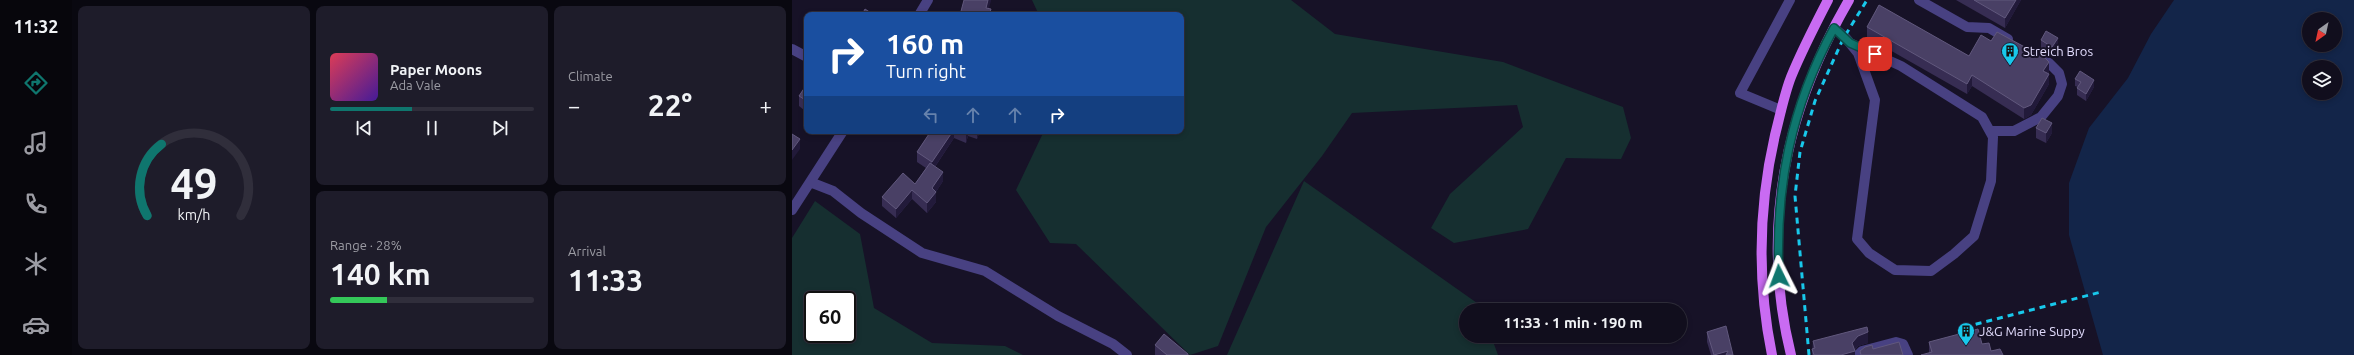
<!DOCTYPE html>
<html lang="en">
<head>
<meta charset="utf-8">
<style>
	:root { --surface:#110e1d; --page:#1e1c2a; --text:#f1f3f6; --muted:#9c9ca4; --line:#302e3b; --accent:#0f766e }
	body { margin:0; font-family:Ubuntu,sans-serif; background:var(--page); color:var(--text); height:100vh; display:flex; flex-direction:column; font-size:15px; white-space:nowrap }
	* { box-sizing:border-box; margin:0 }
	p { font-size:13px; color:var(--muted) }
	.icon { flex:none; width:22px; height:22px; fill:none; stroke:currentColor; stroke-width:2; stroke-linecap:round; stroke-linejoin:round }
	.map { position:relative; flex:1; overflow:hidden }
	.drawer { display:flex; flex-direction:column; gap:6px; padding:6px; background:#090810; width:720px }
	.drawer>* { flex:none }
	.guide { position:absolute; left:12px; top:12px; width:380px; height:122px; border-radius:8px; box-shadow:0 2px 6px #0003,0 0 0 1px var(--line); background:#1a4fa0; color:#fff; overflow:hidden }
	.needle { width:26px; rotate:213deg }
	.tools { position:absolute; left:1510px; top:12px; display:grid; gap:8px }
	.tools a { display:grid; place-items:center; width:40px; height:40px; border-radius:50%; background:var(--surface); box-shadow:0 2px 6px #0003,0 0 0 1px var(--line); font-size:20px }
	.speed { position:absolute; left:12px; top:291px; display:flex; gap:8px; font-size:20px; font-weight:700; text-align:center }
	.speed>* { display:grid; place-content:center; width:52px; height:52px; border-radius:50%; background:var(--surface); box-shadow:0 2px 6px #0003,0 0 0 1px var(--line); line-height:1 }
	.speed .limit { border:2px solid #111; border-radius:6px; background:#fff; color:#111 }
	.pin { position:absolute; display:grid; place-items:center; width:34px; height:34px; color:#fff; margin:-17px; border-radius:8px; box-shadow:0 2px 6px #0006 }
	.me { position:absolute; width:44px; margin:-22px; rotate:357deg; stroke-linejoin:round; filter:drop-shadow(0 0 3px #0008) }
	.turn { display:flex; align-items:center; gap:14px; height:84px; padding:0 16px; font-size:18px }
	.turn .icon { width:52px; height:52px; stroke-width:2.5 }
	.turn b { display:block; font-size:28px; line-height:34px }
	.lanes { display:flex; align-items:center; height:38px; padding:0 16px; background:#0003; justify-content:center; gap:20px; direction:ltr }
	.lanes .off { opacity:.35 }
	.big { font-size:30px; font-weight:700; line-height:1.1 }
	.drawer .widget { flex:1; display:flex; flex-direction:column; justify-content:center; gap:6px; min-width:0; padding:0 14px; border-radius:8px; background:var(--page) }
	.drawer .dial { align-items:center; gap:0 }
	.dial svg { height:104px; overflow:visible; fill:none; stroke:var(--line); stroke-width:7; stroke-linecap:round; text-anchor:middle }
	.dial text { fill:var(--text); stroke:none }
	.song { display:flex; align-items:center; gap:12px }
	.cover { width:48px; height:48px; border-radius:6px; background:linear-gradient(135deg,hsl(350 70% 55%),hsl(260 70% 35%)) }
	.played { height:4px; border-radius:2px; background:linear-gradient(90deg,var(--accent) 40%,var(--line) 40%) }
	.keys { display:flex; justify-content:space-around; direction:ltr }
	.heat { display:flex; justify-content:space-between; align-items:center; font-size:22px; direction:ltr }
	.charge { height:6px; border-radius:3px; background:linear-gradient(90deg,#34c759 28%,var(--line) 0) }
	.drawer .tiles { flex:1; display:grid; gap:6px; grid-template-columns:repeat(3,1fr) }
	.widget:first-child { grid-row:span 2 }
	.trip { position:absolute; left:667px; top:303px; width:228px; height:40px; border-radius:20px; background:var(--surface); box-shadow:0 2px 6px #0003,0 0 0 1px var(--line); font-weight:700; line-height:40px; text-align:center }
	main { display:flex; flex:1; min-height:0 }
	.dock { display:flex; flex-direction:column; width:72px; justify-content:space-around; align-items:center; background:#07060c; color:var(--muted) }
	.dock .icon { width:28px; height:28px }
	.dock .active { color:var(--accent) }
	.dock b { font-size:18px; color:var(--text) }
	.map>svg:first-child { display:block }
	.green { fill:#162f30; fill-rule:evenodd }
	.water { fill:#132549; fill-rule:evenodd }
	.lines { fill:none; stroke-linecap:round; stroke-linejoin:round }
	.minor { stroke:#484182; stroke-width:10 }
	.major { stroke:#c96bf2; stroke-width:10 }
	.rail { stroke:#18c8eb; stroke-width:3; stroke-dasharray:6 5; stroke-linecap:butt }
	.wall { fill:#372d53 }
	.shaded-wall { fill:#221a3a }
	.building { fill:#494065; stroke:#61587d }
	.route-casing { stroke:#0a4d48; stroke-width:10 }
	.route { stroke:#0f766e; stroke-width:7 }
	.labels { text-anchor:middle; stroke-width:4; stroke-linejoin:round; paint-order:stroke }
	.poi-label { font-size:13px; fill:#e1dbfc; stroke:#171227; text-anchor:start }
</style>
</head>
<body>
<main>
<nav class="dock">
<b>11:32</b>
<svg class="icon active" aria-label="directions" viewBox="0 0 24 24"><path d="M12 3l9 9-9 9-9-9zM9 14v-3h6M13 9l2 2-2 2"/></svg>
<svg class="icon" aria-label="music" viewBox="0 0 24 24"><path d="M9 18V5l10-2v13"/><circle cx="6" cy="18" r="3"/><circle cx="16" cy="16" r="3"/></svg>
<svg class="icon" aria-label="phone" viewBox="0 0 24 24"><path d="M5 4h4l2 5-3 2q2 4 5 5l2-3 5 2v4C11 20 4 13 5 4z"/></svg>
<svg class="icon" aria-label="climate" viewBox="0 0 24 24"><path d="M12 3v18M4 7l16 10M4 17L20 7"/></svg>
<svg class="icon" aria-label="car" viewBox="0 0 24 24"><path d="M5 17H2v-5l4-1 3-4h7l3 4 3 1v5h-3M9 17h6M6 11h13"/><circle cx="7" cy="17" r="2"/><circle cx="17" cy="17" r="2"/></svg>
</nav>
<section class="drawer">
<div class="tiles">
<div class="widget dial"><svg viewBox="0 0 100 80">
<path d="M14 69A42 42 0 1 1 86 69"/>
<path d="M14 69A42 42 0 0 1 25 14" stroke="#0f766e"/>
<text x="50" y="56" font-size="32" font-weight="700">49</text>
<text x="50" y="72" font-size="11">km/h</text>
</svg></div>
<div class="widget">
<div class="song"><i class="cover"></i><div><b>Paper Moons</b><p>Ada Vale</p></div></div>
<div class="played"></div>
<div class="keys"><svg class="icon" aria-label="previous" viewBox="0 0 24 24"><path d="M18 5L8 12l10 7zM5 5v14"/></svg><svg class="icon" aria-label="pause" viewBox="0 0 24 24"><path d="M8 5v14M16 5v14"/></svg><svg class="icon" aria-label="next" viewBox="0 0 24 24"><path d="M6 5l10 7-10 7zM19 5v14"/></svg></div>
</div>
<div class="widget"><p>Climate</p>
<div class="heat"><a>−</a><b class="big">22°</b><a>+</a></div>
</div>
<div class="widget"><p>Range · 28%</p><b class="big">140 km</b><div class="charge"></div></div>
<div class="widget"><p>Arrival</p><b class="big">11:33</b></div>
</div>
</section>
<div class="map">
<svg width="1562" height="355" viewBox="0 0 1562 355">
	<rect width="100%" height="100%" fill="#171227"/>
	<path class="green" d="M240 0H499L543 34 711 62 831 107 839 138 829 159 774 158 736 229 662 243 639 228 658 194 731 127 725 105 560 113 530 156 474 227 426 346 398 355 284 244 258 243 224 190 252 131H389V15H247Z
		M512 181 685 303 688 310H674V336H699L706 355H435Z
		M23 201 68 234 82 308 140 343 213 346 231 355H0V238ZM21 300H55V334H21Z"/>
	<path class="water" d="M1382 0H1562V355H1311L1277 235V183L1297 128 1336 78 1359 34ZM1517 19H1543V45H1517ZM1517 67H1543V93H1517Z"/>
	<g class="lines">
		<path class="minor" d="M1127 0 1175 27 1197 28 1216 39
			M127 15 136 0
			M1042 28 1053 37 1066 53 1083 100 1065 239 1077 253 1103 270 1139 271 1162 254 1182 236 1199 181 1201 137 1190 117 1109 66 1058 43
			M0 49 15 57
			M989 110 948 93 998 0
			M1198 131H1222L1249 117 1266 96 1270 84 1267 73 1257 63 1245 56
			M18 182 41 191 69 213 130 253 193 271 266 316 321 344 335 355
			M0 210 51 131
			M1066 355 1070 351 1104 342 1111 344 1116 355"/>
		<path class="major" d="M980 355C965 281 966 209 983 135 988 116 992 95 999 77 1010 50 1023 25 1036 0
			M999 355C968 230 993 110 1057 0"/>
		<path class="rail" d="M1173 327 1309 292
			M1017 355 1003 196 1008 152 1023 101 1051 39 1075 0"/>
	</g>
	<path class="wall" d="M1164 0H1229L1213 28Z
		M1075 27 1177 56 1199 41 1257 72 1256 74 1257 84 1239 115 1232 119 1180 86 1175 94 1075 37Z
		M1249 40 1266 48 1260 57 1249 51Z
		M1283 79 1302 87 1294 101 1285 95V88L1286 87 1283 86Z
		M15 84V118L12 116V110L7 106V96Z
		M1244 128 1260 133 1254 143 1244 138Z
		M139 131H188L185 139 176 136 174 143 162 138 143 167 151 181 144 192V202L135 213 120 199 104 218 90 206V197L123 184 134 168 125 162V152Z
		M915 332 941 355H919L915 342Z
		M1021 341 1076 343 1066 346 1063 350V355H1020Z
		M1137 342 1190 344 1199 351 1137 353Z
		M363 345 396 355H363Z"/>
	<path class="shaded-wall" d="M196 0H199V1L195 15 194 8Z
		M1224 0H1229L1213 28V18Z
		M1266 38V48L1260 57V47Z
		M1257 62V72L1251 81V71Z
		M1257 74V84L1239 115 1232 119V108Z
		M1180 75V86L1175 94V84Z
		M1302 80V87L1294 101V94Z
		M1260 123V133L1254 143V133Z
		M161 131H162V138L140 171V162Z
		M175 131H176V136L174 143V134Z
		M185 131H188L185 139Z
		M8 139V149L0 160V150Z
		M151 172V181L140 198V188Z
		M120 190V199L104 218V209Z
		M144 192V202L135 213V203Z
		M1076 332V343L1066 346 1061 351H1063V355H1049L1066 336Z
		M936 351V355H922Z"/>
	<path class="building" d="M172 0H196L194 8 199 9 197 15H168Z
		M1182 0H1224L1213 18Z
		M1087 5 1177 56 1189 35 1199 41 1205 32 1253 58 1257 62 1251 71 1257 74 1239 105 1232 108 1180 75 1175 84 1075 27Z
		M73 9 82 15H70Z
		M1254 31 1266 38 1260 47 1249 40Z
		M1288 71 1302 80 1294 94 1285 88 1289 82 1283 79Z
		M15 84V108L12 106 15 101 7 96Z
		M1250 118 1260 123 1254 133 1244 128Z
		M139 131H161L140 162 125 152Z
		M166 131H175L174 134Z
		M0 134 8 139 0 150Z
		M138 163 151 172 140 188 144 192 135 203 120 190 104 209 90 197 111 173 123 184Z
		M934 326 941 355H934L936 351 922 355 915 332Z
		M1075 327 1076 332 1066 336 1060 343 1063 351 1049 355H1022L1020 349 1023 348 1021 341Z
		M1186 329 1190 344 1197 343 1199 351 1208 349 1211 355H1129L1140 352 1137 342Z
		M372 334 396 354V355H375L363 345Z
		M1107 342 1111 355H1069L1068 351 1073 347 1080 345 1081 349Z"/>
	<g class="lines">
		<g class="route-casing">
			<path id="route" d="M987 276C983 187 999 107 1042 28L1058 43 1083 54"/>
		</g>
		<use href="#route" class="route"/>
	</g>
	<defs>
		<g id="building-pin" transform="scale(0.9)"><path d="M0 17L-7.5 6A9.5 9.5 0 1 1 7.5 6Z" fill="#18c8eb" stroke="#171227"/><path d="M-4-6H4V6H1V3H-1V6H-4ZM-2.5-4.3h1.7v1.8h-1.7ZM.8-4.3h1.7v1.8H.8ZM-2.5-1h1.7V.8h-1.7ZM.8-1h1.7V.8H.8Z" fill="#111"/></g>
	</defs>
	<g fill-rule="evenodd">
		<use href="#building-pin" x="1218" y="51"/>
		<use href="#building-pin" x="1174" y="331"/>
	</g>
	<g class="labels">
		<g class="poi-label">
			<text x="1231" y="56">Streich Bros</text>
			<text x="1187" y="336">J&amp;G Marine Suppy</text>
		</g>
	</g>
</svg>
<div class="tools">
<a><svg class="needle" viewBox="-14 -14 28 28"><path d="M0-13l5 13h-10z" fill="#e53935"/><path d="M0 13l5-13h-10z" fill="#9c9ca4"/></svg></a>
<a><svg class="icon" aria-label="layers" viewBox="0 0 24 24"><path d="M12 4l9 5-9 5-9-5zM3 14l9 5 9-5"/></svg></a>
</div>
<div class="speed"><div class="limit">60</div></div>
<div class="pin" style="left:1083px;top:54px;background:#d93025"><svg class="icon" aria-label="arrive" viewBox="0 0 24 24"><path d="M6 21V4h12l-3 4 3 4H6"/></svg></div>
<svg class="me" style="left:987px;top:276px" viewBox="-20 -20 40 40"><path d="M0-17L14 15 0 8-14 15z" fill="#0f766e" stroke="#fff" stroke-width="4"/></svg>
<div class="trip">11:33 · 1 min · 190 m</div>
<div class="guide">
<div class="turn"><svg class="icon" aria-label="right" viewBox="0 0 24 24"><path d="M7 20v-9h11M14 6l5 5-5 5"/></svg><div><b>160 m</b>Turn right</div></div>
<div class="lanes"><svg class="icon off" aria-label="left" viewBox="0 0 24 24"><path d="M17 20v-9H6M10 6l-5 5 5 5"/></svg><svg class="icon off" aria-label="ahead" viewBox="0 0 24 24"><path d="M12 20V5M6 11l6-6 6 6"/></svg><svg class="icon off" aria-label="ahead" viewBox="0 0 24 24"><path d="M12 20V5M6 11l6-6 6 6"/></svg><svg class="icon" aria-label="right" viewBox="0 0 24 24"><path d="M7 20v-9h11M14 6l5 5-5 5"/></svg></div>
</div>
</div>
</main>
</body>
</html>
